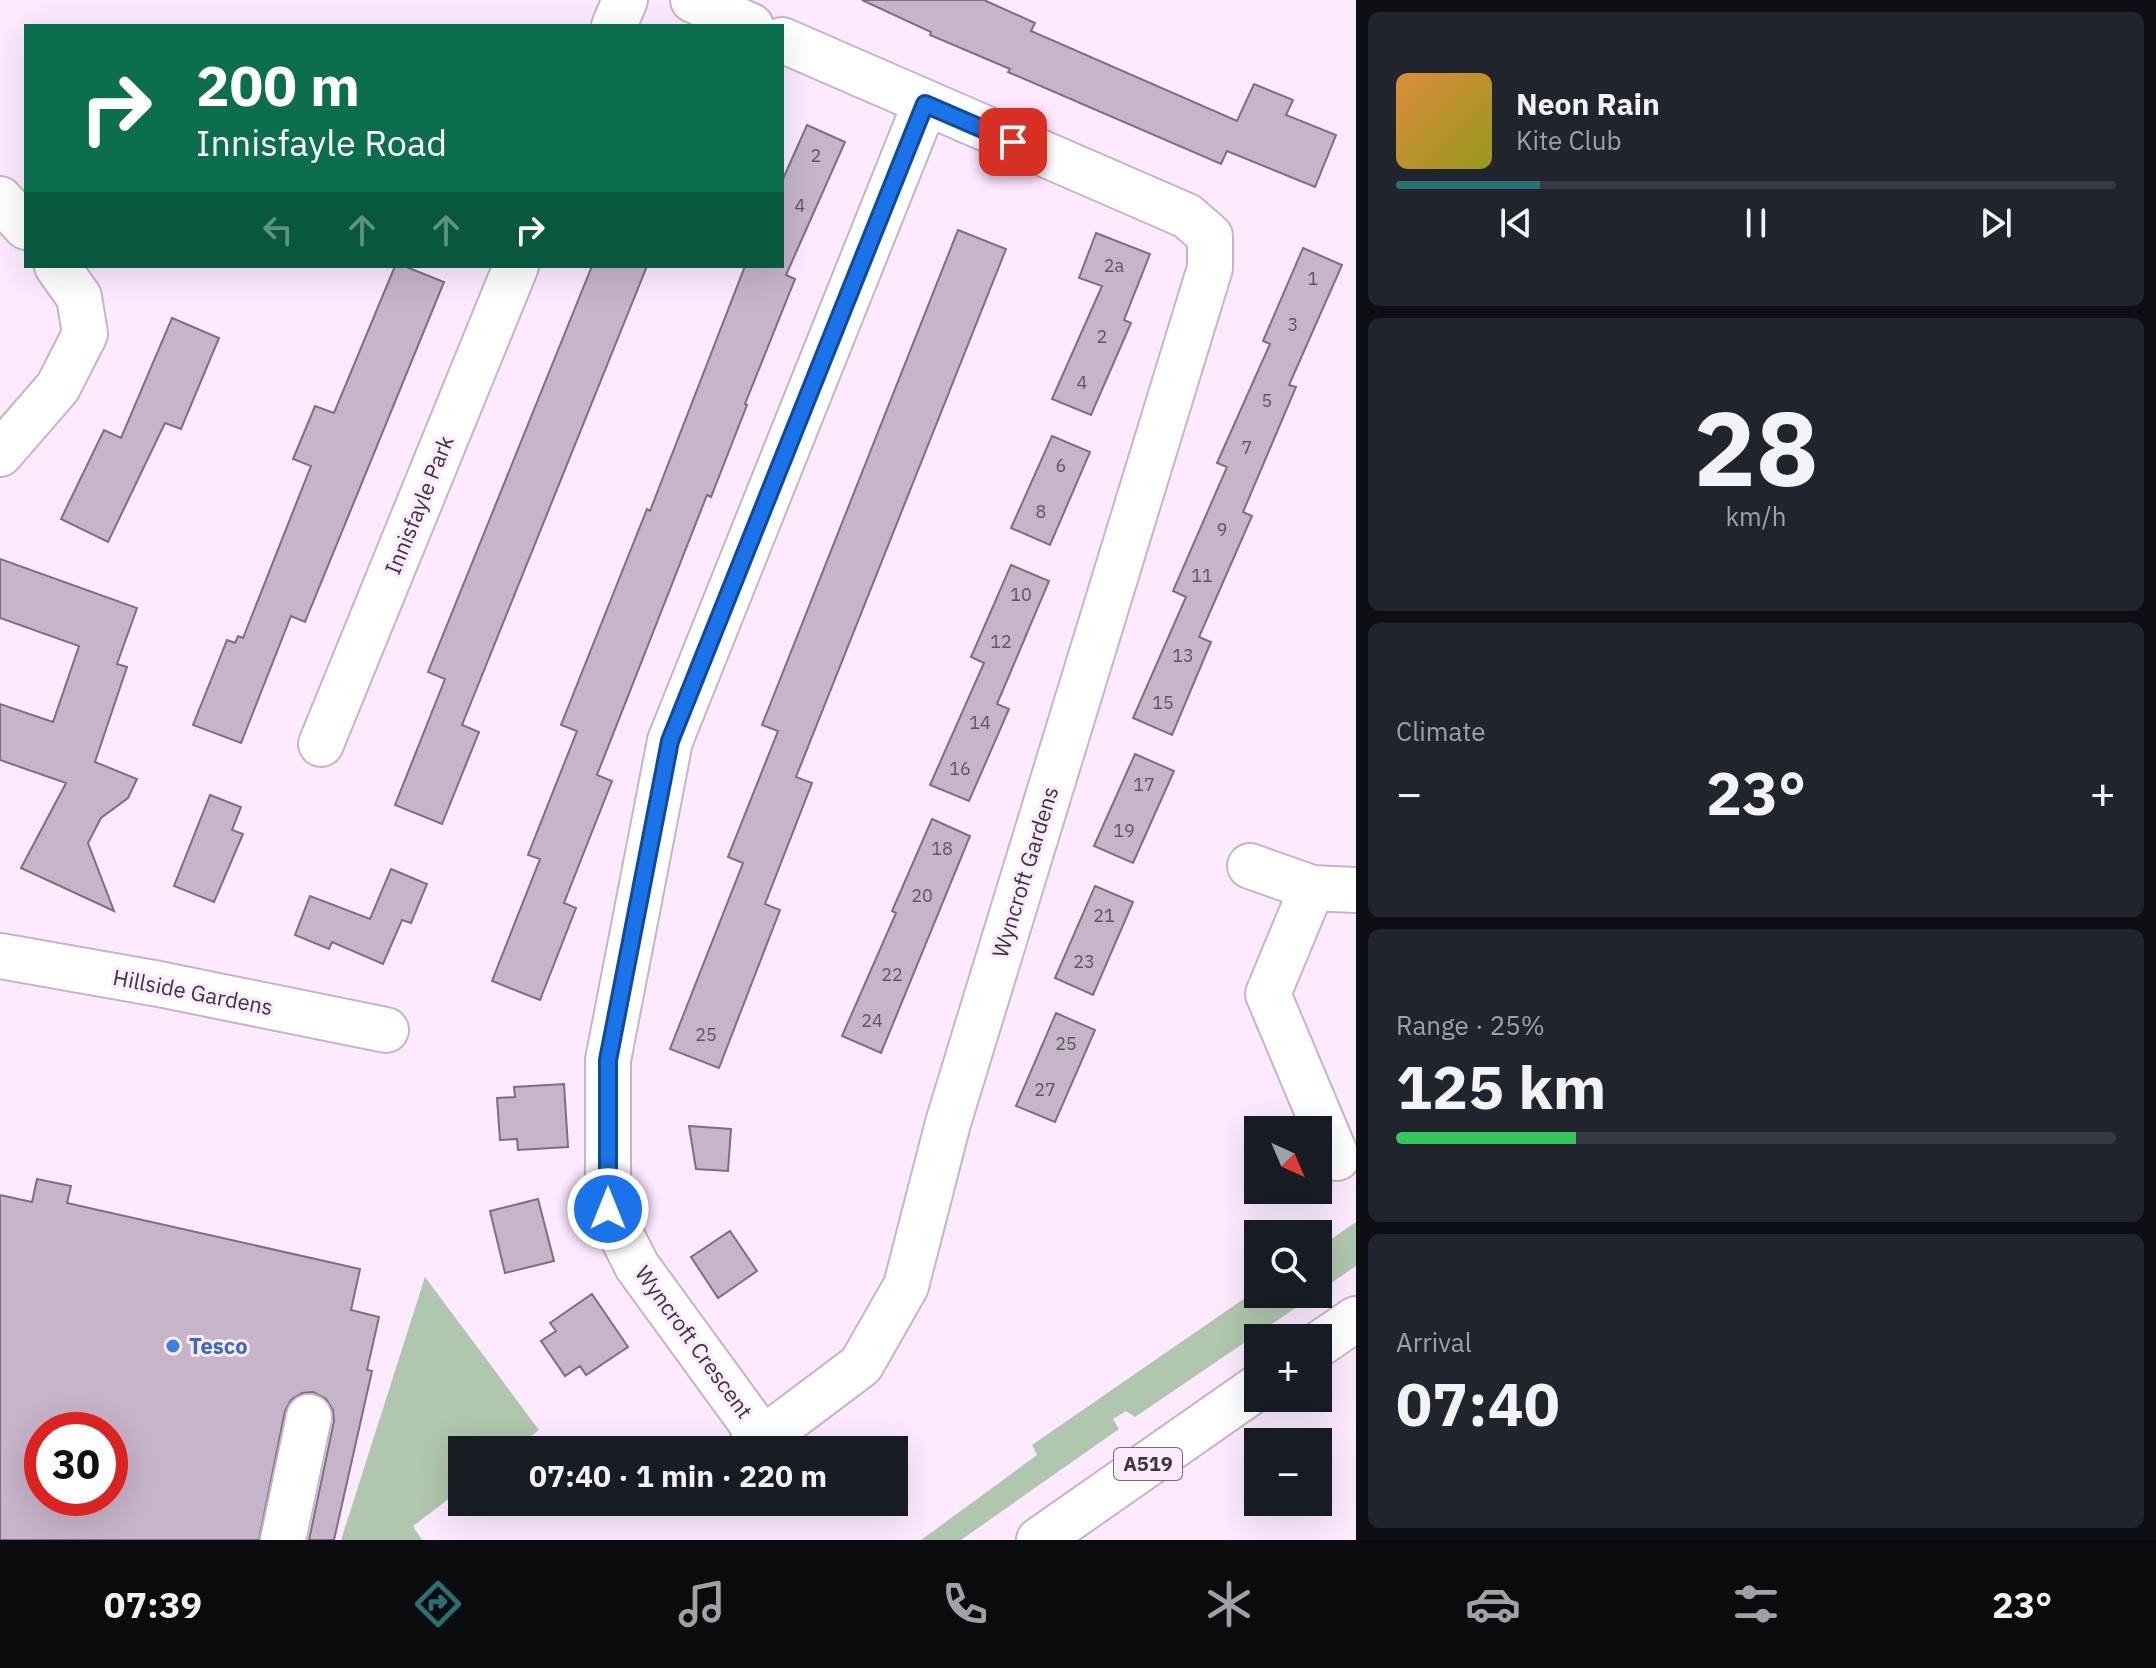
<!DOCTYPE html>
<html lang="en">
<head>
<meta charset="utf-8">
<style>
	:root { --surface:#171b24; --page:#20242c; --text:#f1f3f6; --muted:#9ea1a6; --line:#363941; --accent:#277173 }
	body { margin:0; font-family:"IBM Plex Sans",sans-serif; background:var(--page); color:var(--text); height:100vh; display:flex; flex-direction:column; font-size:30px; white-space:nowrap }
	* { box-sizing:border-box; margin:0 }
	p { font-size:26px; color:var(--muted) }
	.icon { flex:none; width:44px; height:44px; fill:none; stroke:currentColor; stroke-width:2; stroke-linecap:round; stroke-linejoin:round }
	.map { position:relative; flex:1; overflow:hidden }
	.drawer { display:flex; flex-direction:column; gap:12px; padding:12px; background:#0d0f14; width:800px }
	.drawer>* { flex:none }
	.guide { position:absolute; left:24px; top:24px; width:760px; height:244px; border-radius:0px; box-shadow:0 8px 32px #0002; background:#0b6e4f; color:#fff; overflow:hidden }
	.needle { width:52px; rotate:136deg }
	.buttons { position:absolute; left:1244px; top:1116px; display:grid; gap:16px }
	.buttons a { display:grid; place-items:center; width:88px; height:88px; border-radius:0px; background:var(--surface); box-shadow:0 8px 32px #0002; font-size:40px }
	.speed { position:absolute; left:24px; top:1412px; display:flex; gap:16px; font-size:40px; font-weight:700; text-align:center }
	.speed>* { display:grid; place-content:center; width:104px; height:104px; border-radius:50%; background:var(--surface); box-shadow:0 8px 32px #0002; line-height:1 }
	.speed .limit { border:12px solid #d22; background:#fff; color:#111 }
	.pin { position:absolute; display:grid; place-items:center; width:68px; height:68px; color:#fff; margin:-34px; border-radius:16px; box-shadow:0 4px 12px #0006 }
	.me { position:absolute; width:88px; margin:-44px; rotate:0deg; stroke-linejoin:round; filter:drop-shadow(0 0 6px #0008) }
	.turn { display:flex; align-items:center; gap:28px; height:168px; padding:0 40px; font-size:36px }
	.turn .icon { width:104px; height:104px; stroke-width:2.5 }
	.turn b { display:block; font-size:56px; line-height:68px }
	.lanes { display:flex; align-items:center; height:76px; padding:0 40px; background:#0003; justify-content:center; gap:40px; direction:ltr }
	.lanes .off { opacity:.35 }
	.big { font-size:60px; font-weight:700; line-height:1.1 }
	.drawer .card { flex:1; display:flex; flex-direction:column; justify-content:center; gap:12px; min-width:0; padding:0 28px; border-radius:12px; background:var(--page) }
	.drawer .dial { align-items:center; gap:0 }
	.dial b { font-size:104px; line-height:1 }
	.song { display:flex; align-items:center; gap:24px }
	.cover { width:96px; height:96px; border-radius:12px; background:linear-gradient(135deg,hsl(30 70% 55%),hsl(60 70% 35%)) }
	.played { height:8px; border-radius:4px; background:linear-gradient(90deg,var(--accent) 20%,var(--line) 20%) }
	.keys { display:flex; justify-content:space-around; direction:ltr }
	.heat { display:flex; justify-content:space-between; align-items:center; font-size:44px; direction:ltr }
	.charge { height:12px; border-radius:6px; background:linear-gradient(90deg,#34c759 25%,var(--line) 0) }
	.trip { position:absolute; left:448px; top:1436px; width:460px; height:80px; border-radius:0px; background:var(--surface); box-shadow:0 8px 32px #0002; font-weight:700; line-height:80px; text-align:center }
	.dock { display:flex; height:128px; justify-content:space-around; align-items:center; background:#090b0e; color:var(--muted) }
	.dock .icon { width:56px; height:56px }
	.dock .current { color:var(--accent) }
	.dock b { font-size:36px; color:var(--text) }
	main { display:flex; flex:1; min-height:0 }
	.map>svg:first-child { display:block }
	.green { fill:#b1c6ae }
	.building { fill:#c6b4c8; stroke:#7f6e81; stroke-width:2; fill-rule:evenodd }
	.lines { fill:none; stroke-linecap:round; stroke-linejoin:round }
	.minor-casing { stroke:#c7b4c8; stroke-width:48 }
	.major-casing { stroke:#c7b4c8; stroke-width:48 }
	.minor { stroke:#fff; stroke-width:44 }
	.major { stroke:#fff; stroke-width:44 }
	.route-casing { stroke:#114b97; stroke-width:20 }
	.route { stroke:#1a73e8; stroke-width:14 }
	.shop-dot { fill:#3f7fe0; stroke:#fdeaff; stroke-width:3 }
	.labels { text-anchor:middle; stroke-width:6; stroke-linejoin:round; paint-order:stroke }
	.number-label { font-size:18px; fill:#5e5560 }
	.shield { fill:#fdeaff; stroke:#766b77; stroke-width:2 }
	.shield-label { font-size:20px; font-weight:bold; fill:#3c353d }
	.street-label { font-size:22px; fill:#3c353d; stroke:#fdeaff }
	.shop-label { font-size:22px; font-weight:bold; fill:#366cbe; stroke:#fdeaff; text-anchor:start }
</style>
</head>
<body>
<main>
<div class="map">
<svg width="1356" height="1540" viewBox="0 0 1356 1540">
	<rect width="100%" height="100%" fill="#fdeaff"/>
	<path class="green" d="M1356 1222V1266L1318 1292V1248Z
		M425 1277 539 1430 513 1450H462V1489L413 1526 422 1540H341Z
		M1258 1289V1294H1316L1135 1417 1126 1411 1113 1419 1119 1429 961 1540H921L1037 1455 1032 1445Z"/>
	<path class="building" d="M862 0H984L1035 23 1031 31 1237 121 1254 84 1293 100 1286 115 1336 135 1315 187 1227 151 1221 164 1008 72 1010 69 930 35 931 32Z
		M807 125 845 142 786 275 795 279 745 404 747 405 711 497 707 495 597 775 612 781 564 903 576 908 540 1000 492 981 540 859 528 855 577 731 561 725 647 509 650 511 745 266H782V181Z
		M958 230 1006 249 796 777 812 783 765 904 780 910 719 1068 670 1049 743 863 728 857 778 731 762 725Z
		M1096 233 1150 254 1124 320 1131 323 1091 415 1052 399 1102 286 1079 278Z
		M1303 248 1342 265 1289 385 1296 387 1243 512 1252 516 1199 637 1211 642 1172 735 1133 718 1186 597 1173 591 1227 467 1217 463 1270 344 1263 341Z
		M395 266H404L444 282 305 622 291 616 241 743 193 725 227 640 235 643 238 636 243 638 311 466 293 459 315 406 334 413Z
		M592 266H647L462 725 479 732 442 824 395 805 445 679 428 672Z
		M172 318 219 338 181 429 165 423 108 542 61 519 104 430 121 438Z
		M1052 436 1090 452 1050 545 1011 528Z
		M0 559 137 608 117 664 127 667 95 762 137 779 128 798 101 818 88 843 114 911 21 868 66 783 0 760V704L53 722 79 646 0 618Z
		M1011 565 1049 581 997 704 1009 709 969 801 930 785 984 663 971 657Z
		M1135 754 1174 771 1133 863 1094 846Z
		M210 795 241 807 232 830 243 834 214 902 174 886Z
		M932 819 970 836 881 1053 842 1036 896 913 892 911Z
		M391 869 427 884 411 923 402 920 383 964 332 942 329 949 295 935 310 896 370 919Z
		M1095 886 1133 902 1093 995 1055 978Z
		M1056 1013 1095 1030 1055 1122 1016 1106Z
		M564 1084 568 1147 518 1150 517 1139 500 1140 497 1098 515 1097 514 1087Z
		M689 1126 731 1129 728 1171 696 1169Z
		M37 1179 71 1186 67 1203 360 1269 351 1310 379 1317 367 1370 372 1371 334 1540H309L334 1421 333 1410 326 1399 313 1392 302 1393 291 1400 285 1411 259 1540H0V1195L32 1202ZM42 1430H110V1498H42Z
		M538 1199 554 1261 505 1273 490 1211Z
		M730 1231 757 1271 718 1298 691 1257Z
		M592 1294 628 1347 586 1375 580 1366 565 1376 541 1341 556 1331 550 1323Z"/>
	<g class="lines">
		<g class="minor-casing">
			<path id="minor" d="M693 0 751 26
				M614 26 625 0
				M0 199 26 227
				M0 454 58 387 85 334 79 297 57 266
				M321 744 516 266
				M1250 866 1312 888 1356 890
				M1312 888 1268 994 1337 1158
				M0 956 159 984 386 1030
				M763 1439 637 1266 608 1209V1060L670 741 925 104
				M748 1450 861 1365 906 1286 948 1123 1210 268V236L1187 216 782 40
				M283 1540 309 1417"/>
		</g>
		<g class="major-casing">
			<path id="major" d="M1318 1345 1356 1319
				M1039 1540 1258 1387"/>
		</g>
		<use href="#minor" class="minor"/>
		<use href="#major" class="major"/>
	</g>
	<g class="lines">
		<g class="route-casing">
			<path id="route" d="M608 1209V1060L670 741 925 104 1013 142"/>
		</g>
		<use href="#route" class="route"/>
	</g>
	<circle class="shop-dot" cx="173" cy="1346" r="8"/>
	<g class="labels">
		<g class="number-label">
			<text x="816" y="162">2</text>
			<text x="800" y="212">4</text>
			<text x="1114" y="272">2a</text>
			<text x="1313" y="285">1</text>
			<text x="1293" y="331">3</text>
			<text x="1102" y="343">2</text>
			<text x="1082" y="389">4</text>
			<text x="1267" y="407">5</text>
			<text x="1247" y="454">7</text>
			<text x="1061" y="472">6</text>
			<text x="1041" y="518">8</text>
			<text x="1222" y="536">9</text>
			<text x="1202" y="582">11</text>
			<text x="1021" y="601">10</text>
			<text x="1001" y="648">12</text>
			<text x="1183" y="662">13</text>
			<text x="1163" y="709">15</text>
			<text x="980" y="729">14</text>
			<text x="960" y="775">16</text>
			<text x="1144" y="791">17</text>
			<text x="1124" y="837">19</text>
			<text x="942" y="855">18</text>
			<text x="922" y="902">20</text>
			<text x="1104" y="922">21</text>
			<text x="1084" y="968">23</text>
			<text x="892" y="981">22</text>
			<text x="872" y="1027">24</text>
			<text x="706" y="1041">25</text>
			<text x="1066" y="1050">25</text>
			<text x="1045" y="1096">27</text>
		</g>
		<rect class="shield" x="1114" y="1448" width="68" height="32" rx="6"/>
		<g class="shield-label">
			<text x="1148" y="1471">A519</text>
		</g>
		<g class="street-label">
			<text transform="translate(419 505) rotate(-68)" y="8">Innisfayle Park</text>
			<text transform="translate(1025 872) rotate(-73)" y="8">Wyncroft Gardens</text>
			<text transform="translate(193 992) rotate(11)" y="8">Hillside Gardens</text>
			<text transform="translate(694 1342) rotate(54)" y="8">Wyncroft Crescent</text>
		</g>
		<g class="shop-label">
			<text x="189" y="1354">Tesco</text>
		</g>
	</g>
</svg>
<div class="buttons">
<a><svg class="needle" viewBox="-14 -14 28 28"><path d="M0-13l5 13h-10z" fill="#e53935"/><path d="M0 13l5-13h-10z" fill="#9ea1a6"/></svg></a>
<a><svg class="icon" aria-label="search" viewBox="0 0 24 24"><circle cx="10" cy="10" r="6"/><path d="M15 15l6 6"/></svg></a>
<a>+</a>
<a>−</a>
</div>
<div class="speed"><div class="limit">30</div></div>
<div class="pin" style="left:1013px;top:142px;background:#d93025"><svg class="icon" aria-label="arrive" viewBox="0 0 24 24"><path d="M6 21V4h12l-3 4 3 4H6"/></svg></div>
<svg class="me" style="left:608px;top:1209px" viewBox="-20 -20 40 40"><circle r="17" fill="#1a73e8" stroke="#fff" stroke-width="3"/><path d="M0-11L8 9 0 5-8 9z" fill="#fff"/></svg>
<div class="trip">07:40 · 1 min · 220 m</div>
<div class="guide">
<div class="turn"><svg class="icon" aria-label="right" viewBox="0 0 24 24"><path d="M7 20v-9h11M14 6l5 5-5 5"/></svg><div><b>200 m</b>Innisfayle Road</div></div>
<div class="lanes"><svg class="icon off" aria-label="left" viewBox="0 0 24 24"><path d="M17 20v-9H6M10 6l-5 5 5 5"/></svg><svg class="icon off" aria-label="ahead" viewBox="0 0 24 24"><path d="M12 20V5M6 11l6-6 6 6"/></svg><svg class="icon off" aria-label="ahead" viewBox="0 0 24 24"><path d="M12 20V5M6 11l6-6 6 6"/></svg><svg class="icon" aria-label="right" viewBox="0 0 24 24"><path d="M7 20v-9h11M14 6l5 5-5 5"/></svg></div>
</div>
</div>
<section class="drawer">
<div class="card">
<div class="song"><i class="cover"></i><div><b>Neon Rain</b><p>Kite Club</p></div></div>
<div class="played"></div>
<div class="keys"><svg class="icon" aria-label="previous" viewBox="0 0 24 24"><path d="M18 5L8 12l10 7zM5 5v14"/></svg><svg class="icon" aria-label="pause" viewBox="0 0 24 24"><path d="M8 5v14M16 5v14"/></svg><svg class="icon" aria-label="next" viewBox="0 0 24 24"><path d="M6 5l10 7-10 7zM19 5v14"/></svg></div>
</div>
<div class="card dial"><b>28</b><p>km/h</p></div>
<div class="card"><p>Climate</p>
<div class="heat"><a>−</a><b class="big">23°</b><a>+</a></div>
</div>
<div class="card"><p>Range · 25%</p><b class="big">125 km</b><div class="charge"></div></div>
<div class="card"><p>Arrival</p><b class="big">07:40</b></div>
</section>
</main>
<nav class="dock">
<b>07:39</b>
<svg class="icon current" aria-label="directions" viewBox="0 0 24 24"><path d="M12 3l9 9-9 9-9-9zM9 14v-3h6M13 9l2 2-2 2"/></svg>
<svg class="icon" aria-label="music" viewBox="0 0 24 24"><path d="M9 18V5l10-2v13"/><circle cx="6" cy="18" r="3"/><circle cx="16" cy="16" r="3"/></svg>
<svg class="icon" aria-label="phone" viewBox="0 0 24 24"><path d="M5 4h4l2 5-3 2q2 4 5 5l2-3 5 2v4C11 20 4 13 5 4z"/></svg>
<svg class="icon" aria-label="climate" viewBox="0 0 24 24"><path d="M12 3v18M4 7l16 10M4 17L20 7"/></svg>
<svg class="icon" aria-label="car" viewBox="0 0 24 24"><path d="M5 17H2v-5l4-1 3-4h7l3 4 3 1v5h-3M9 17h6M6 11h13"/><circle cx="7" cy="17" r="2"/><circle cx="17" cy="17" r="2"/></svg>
<svg class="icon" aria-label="filters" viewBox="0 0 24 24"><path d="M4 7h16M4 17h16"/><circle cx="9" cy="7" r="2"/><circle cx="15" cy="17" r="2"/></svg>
<b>23°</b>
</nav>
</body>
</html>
